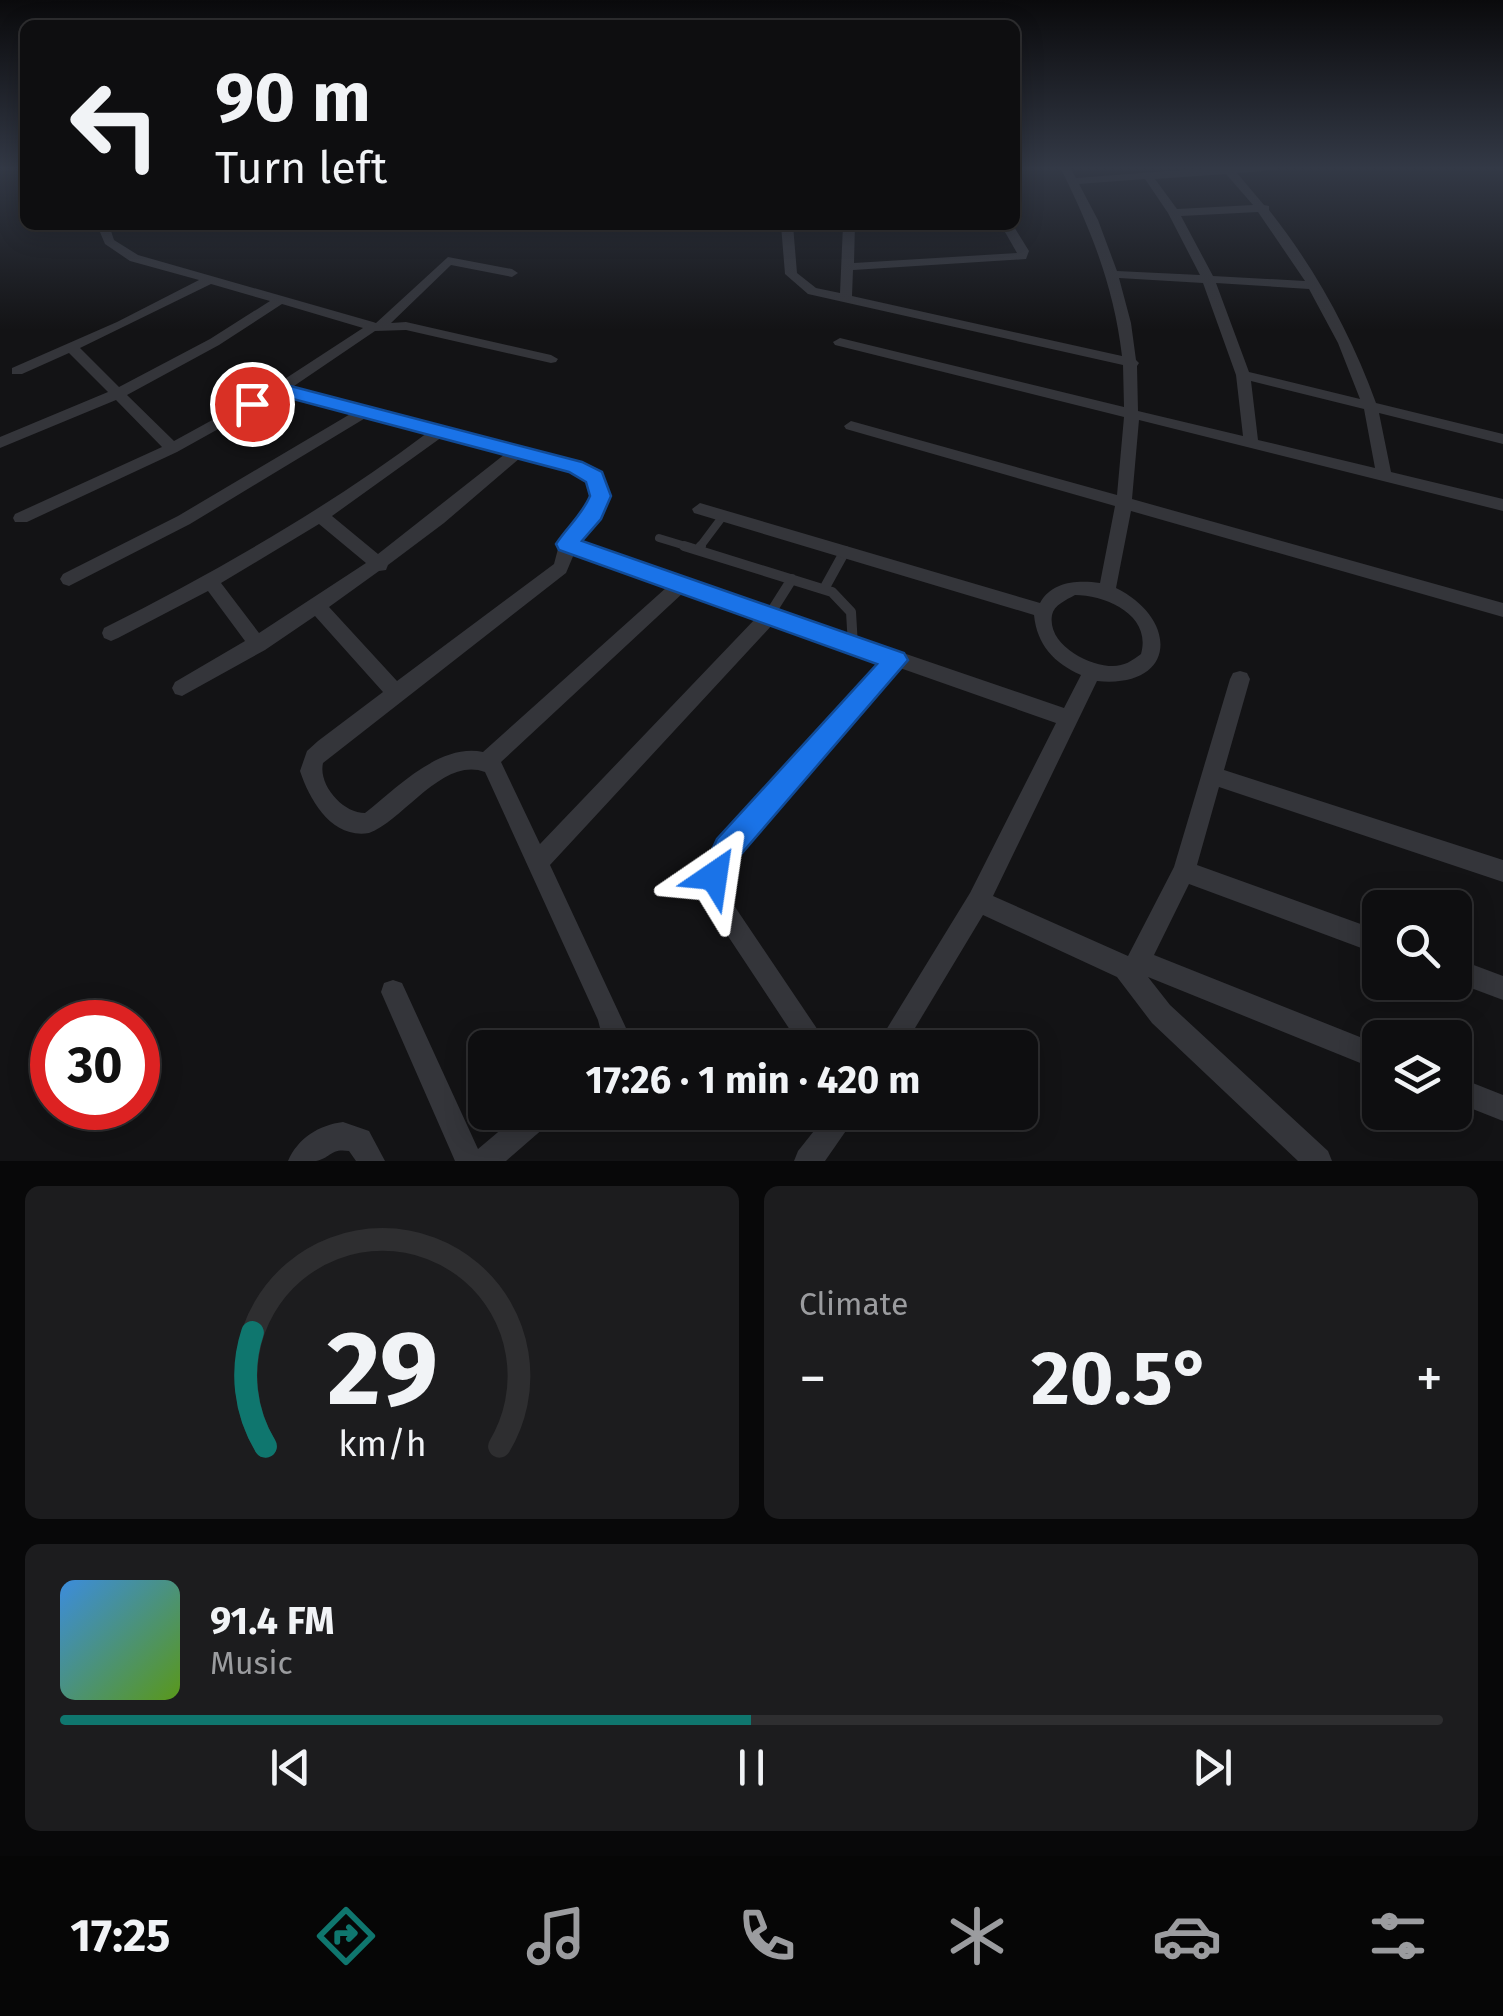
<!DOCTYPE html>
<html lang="en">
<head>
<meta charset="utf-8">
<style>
	:root { --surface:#0e0e10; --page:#1c1c1e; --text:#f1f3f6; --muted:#9b9c9f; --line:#2e2e30; --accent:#0f766e }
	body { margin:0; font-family:"Fira Sans",sans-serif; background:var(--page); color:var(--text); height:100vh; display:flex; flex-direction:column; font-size:38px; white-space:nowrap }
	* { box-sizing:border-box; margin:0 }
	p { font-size:32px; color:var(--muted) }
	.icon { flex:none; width:55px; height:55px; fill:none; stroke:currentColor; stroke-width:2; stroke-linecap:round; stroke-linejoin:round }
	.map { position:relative; height:1161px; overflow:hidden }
	.sheet { display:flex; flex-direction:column; gap:25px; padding:25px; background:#080809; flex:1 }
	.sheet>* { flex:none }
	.guide { position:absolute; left:20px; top:20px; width:1000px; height:210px; border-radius:15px; box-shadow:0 5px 25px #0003,0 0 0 2px var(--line); background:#0e0e10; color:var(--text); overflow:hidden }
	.controls { position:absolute; left:1362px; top:890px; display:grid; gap:20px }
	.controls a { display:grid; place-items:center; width:110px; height:110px; border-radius:15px; background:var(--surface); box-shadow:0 5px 25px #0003,0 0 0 2px var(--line); font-size:50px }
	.speed { position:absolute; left:30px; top:1000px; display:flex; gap:20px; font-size:50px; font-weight:700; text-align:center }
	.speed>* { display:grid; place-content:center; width:130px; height:130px; border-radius:50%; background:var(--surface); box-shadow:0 5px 25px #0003,0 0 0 2px var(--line); line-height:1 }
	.speed .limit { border:15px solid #d22; background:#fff; color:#111 }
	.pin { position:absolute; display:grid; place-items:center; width:85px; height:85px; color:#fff; margin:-42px; border:5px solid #fff; border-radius:50%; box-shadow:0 2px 10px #0007 }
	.me { position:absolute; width:110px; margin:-55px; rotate:32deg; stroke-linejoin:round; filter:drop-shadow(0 0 8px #0008) }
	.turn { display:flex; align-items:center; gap:35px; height:210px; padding:0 30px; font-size:45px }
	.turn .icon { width:130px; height:130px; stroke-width:2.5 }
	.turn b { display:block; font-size:70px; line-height:85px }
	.big { font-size:75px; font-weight:700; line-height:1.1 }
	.sheet .tile { flex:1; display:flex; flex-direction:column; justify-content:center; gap:15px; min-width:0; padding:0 35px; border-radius:15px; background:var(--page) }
	.sheet .dial { align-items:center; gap:0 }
	.dial svg { height:260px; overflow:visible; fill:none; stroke:var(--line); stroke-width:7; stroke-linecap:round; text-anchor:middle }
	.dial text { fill:var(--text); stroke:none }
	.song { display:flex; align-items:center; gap:30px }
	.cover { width:120px; height:120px; border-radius:15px; background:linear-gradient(135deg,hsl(210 70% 55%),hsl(90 70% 35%)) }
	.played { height:10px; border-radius:5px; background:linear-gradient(90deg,var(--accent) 50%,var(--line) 50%) }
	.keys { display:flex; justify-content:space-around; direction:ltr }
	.heat { display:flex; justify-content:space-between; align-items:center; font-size:55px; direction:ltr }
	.sheet .tiles { flex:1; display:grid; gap:25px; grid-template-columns:1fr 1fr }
	.tile:last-child { grid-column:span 2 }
	.trip { position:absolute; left:468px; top:1030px; width:570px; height:100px; border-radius:15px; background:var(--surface); box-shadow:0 5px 25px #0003,0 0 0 2px var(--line); font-weight:700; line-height:100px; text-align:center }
	.tabs { display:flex; height:160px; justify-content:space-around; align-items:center; background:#060606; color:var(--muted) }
	.tabs .icon { width:70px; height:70px }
	.tabs .current { color:var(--accent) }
	.tabs b { font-size:45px; color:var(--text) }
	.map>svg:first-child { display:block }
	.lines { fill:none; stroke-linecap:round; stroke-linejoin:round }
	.lane-far1 { stroke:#34353a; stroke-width:8 }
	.lane { stroke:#34353a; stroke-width:10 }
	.street { fill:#34353a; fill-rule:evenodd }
	.route { fill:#1a73e8; stroke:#114b97; stroke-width:2.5 }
</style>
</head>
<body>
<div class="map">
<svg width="1503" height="1161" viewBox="0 0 1503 1161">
	<rect width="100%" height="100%" fill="#131315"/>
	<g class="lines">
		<path class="lane-far1" d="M659 538 692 548
			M699 548 723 516"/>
		<path class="lane" d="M684 546 832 592 851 612 853 646
			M698 550 701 546
			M824 589 845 551
			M768 617 792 579"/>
		<path class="street" d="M1060 167H1070L1076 178 1221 167H1281L1276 170 1237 173 1264 205 1269 206V210C1315 268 1351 334 1376 403L1503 434V444L1379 413 1391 472 1503 499V511L1139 420 1132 499 1503 603V617L1131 511 1116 588C1180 620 1176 689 1097 681L993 896 1128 956 1174 867 1230 679 1233 673 1240 671 1247 673 1250 679 1224 770 1503 860V882L1219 787 1197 865 1380 931V955L1189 884 1154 955 1380 1045V1071L1148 977 1170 1005 1328 1151 1332 1161H1298L1152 1023 1117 977 983 915 903 1048H875L970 893 1056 723 900 668 735 857 725 877 731 901 830 1048H802L708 906 703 876 719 841 882 662 773 624 550 865 626 1028 623 1048H597L600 1028 598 1020 485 772C443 756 404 820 369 833 332 839 310 801 300 771L307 751 318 741 383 692 315 616 265 650 182 696 175 694 172 688 175 682 245 641 208 591 118 638 111 641 104 638 102 633 104 628C217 571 326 509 427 433L367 417 190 524 69 586 63 584 60 579 63 574 178 516 352 413 281 394 177 452 27 522H15L13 518 15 514 162 447 116 400 0 448V437L108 392 69 353 22 374H12V368L117 322 199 280 130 261 105 244 97 225H109L114 240 138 255 373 322 376 323 448 257 512 269 518 273 512 277 451 265 391 323 406 322 551 355 558 359 556 362 551 363 406 330 375 331 291 388 581 463 604 479 609 491 600 513 578 542 1064 708 1081 675C1054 663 1037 645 1034 615L694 513 692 509 700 503 1040 603C1052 581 1078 580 1100 583L1115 506 846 429 844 426 851 421 1117 495 1124 417 835 345 833 342 840 338 1124 407 1123 365 808 294 785 274 781 225H793L797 273 816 288 840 293 843 225H855L854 263 1017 253 1001 225H1013L1029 251 1026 259 853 270 852 296 1122 356C1114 287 1091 229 1060 167ZM1226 174 1253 205 1177 209 1155 179ZM1145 179 1168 213 1200 275 1117 271 1098 220 1079 184ZM1258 212 1305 281 1213 276 1181 216ZM1119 278 1203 283 1236 375 1243 436 1138 411 1137 366 1139 363 1136 360 1131 323ZM1216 283 1309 289 1338 343 1360 399 1249 372ZM211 284 270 301 210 339 119 387 80 348ZM282 304 363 328 274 386 174 441 127 395 219 345ZM1251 381 1364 409 1375 468 1258 440ZM442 437 505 454 378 554 332 516ZM520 458C544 464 581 467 593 491L588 505 559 545 554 564 397 681 329 607 379 571 386 570 388 565 444 523ZM319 524 366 563 259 633 221 583ZM574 554 667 587 483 752C439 743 396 789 365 813 343 813 318 785 323 763L566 573ZM684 592 756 618 540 844 501 762ZM1075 595C1106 595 1152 615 1141 654 1132 661 1124 666 1113 666 1089 666 1047 645 1052 615 1054 605 1066 600 1075 595Z
			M1455 958 1503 976V1000L1455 982Z
			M393 980 402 983 478 1149 522 1112H556L552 1121 506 1161H455L381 992 384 983Z
			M1455 1076 1503 1095V1121L1455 1102Z
			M829 1112H859L825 1161H794L798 1151Z
			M343 1122 369 1131 385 1161H356L349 1151C330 1148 331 1158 316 1161 308 1161 297 1161 288 1161 298 1138 319 1125 343 1122Z"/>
	</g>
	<linearGradient id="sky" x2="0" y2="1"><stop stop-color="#0a0a0c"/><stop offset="0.51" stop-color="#333946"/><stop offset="1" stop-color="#333946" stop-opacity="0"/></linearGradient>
	<rect width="1503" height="330" fill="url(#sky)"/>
	<path class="route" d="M279 383 582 462 602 472 611 496 601 519 582 541 904 653 908 660 737 859 725 886 714 890 704 886 700 876 717 839 877 664 559 550 556 544C567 527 582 515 590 496L586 482 569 472 282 396 259 408H246V399Z"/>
</svg>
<div class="controls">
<a><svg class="icon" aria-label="search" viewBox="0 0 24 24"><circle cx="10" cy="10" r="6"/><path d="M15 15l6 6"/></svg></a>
<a><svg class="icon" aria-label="layers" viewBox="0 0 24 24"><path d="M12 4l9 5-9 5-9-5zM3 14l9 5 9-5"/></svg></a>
</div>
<div class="speed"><div class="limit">30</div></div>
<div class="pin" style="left:252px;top:404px;background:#d93025"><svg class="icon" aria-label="arrive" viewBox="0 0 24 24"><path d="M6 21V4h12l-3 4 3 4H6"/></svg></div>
<svg class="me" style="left:714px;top:876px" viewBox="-20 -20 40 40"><path d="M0-17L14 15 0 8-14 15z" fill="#1a73e8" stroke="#fff" stroke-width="4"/></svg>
<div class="trip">17:26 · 1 min · 420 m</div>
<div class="guide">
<div class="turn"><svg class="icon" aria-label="left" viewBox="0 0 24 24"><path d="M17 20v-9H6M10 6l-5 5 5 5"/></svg><div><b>90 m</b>Turn left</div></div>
</div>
</div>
<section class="sheet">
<div class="tiles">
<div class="tile dial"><svg viewBox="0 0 100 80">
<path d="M14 69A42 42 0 1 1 86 69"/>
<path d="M14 69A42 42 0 0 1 10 34" stroke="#0f766e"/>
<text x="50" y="56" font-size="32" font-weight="700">29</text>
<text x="50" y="72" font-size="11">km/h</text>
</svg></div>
<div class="tile"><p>Climate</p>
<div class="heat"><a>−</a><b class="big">20.5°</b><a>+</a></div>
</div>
<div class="tile">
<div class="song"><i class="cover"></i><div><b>91.4 FM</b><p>Music</p></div></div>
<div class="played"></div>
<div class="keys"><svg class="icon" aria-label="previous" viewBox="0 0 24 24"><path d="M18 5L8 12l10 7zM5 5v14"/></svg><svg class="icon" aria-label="pause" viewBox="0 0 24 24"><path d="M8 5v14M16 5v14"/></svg><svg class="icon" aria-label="next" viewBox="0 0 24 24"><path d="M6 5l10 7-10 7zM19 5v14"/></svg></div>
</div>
</div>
</section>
<nav class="tabs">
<b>17:25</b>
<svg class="icon current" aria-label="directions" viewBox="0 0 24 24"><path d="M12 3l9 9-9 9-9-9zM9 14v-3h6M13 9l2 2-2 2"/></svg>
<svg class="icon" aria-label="music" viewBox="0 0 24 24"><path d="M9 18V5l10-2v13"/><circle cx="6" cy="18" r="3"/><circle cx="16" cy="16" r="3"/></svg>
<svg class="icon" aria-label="phone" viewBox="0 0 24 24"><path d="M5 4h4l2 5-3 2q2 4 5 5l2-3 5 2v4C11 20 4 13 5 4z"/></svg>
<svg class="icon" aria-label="climate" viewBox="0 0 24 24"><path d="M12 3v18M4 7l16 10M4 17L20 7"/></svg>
<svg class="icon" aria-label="car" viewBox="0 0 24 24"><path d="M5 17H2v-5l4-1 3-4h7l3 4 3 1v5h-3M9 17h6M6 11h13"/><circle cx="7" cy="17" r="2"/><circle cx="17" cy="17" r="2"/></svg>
<svg class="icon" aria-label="filters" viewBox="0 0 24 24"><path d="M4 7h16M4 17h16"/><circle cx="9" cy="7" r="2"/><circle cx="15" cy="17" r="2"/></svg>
</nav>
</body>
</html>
